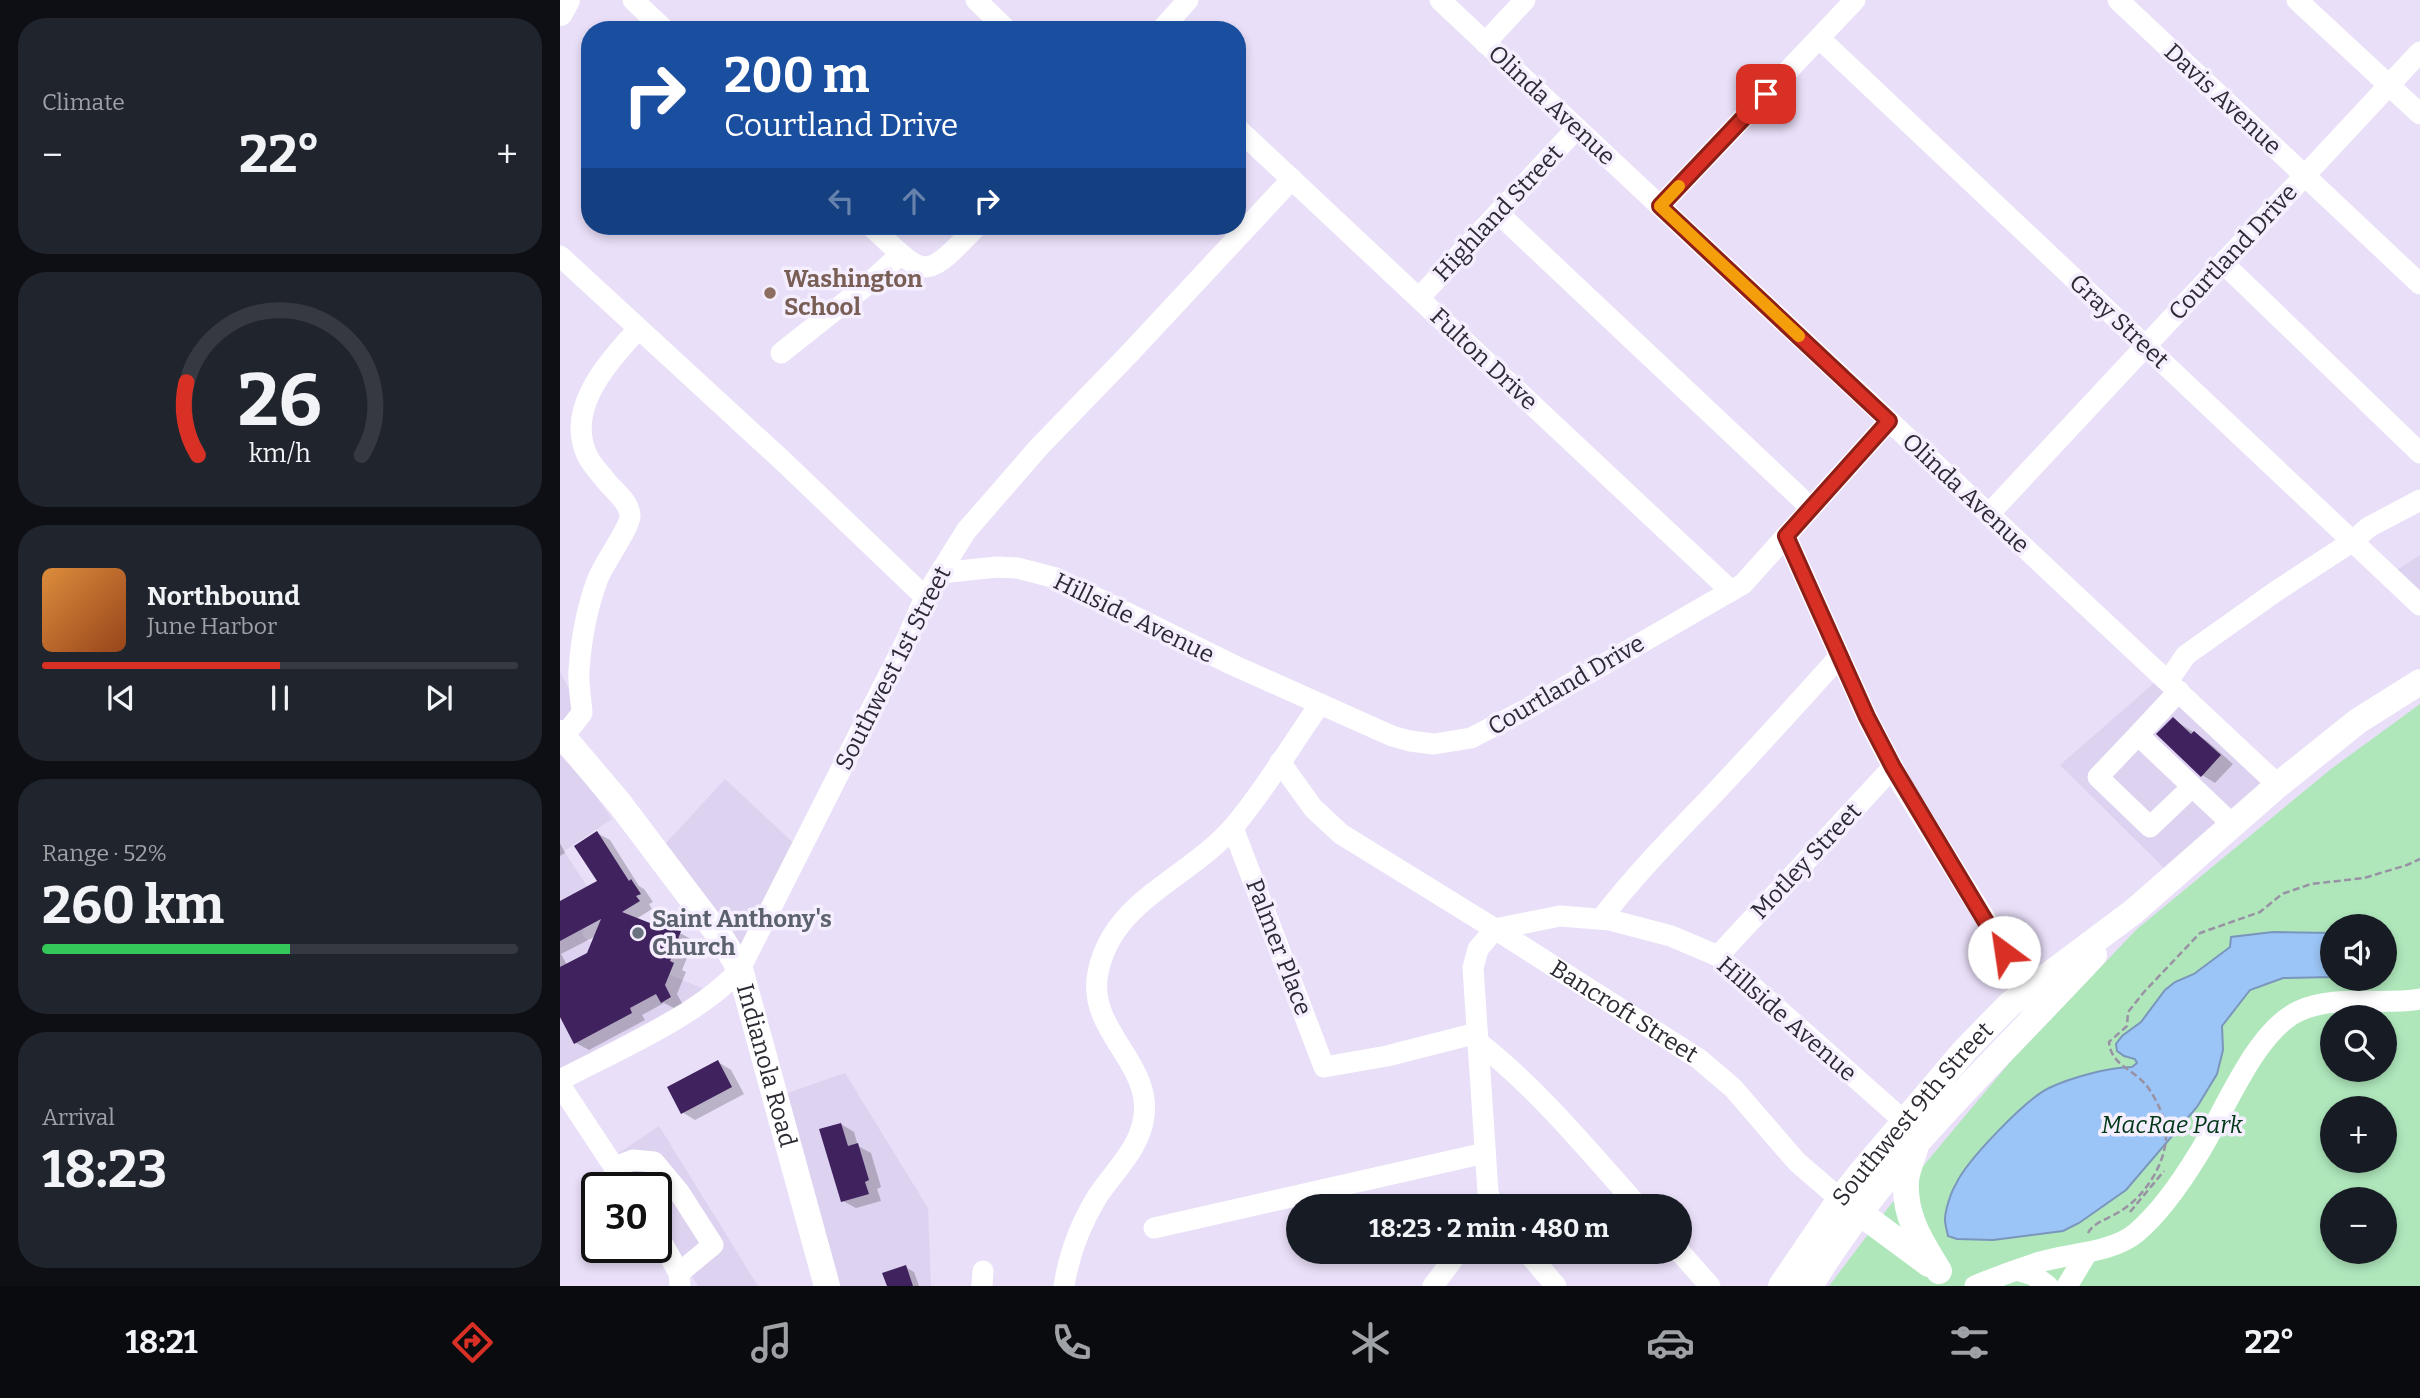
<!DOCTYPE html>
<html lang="en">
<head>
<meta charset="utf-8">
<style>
	:root { --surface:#171b24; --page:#20242c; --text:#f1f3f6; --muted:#9ea1a6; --line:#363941; --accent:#d93025 }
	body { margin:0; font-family:Bitter,serif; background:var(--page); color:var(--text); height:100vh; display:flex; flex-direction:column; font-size:26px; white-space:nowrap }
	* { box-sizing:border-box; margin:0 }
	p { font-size:23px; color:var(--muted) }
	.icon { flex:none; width:38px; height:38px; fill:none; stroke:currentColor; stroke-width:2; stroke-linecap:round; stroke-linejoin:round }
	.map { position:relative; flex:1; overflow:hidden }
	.sheet { display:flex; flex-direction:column; gap:18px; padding:18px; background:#0d0f14; width:560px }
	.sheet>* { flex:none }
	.top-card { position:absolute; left:21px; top:21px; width:665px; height:214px; border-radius:28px; box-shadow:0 4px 10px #0003; background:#1a4fa0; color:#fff; overflow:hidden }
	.fabs { position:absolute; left:1760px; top:914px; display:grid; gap:14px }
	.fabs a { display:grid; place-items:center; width:77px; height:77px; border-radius:50%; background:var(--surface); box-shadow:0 4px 10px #0003; font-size:35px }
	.speed { position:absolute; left:21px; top:1172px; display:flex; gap:14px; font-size:35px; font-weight:700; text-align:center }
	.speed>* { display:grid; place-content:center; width:91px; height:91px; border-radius:50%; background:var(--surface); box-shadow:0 4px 10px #0003; line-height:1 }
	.speed .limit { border:4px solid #111; border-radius:10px; background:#fff; color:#111 }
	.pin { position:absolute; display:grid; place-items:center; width:60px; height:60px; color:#fff; margin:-30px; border-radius:14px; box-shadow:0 4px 10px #0006 }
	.me { position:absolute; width:77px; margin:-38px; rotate:329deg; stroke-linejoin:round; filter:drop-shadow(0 0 5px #0008) }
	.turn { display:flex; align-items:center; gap:24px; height:147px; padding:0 28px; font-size:32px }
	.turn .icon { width:91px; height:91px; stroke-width:2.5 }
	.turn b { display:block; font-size:49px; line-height:60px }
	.lanes { display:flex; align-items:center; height:66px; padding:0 28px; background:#0003; justify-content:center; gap:35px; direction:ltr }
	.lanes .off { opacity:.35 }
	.big { font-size:52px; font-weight:700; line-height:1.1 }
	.sheet .card { flex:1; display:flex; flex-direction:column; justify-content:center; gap:10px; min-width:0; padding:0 24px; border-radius:28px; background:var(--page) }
	.sheet .dial { align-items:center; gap:0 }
	.dial svg { height:182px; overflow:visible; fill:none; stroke:var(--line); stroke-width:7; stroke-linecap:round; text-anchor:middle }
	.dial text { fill:var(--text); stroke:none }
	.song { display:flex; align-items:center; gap:21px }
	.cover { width:84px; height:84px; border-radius:10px; background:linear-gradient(135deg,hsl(30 70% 55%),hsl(20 70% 35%)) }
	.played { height:7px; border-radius:4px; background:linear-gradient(90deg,var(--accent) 50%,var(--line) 50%) }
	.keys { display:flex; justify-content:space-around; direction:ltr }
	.heat { display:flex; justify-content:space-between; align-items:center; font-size:38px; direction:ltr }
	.charge { height:10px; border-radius:5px; background:linear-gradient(90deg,#34c759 52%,var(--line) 0) }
	.trip { position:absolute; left:726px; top:1194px; width:406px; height:70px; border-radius:35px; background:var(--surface); box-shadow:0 4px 10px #0003; font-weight:700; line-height:70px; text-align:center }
	.dock { display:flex; height:112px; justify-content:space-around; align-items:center; background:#090b0e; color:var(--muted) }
	.dock .icon { width:49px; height:49px }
	.dock .selected { color:var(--accent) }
	.dock b { font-size:32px; color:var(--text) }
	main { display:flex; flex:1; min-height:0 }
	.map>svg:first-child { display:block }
	.built { fill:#ded2f1 }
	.green { fill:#afe7bb; fill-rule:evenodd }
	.water { fill:#9bc5f6; stroke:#7a96bc; stroke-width:2 }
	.shadow { fill:#0003; fill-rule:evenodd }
	.building { fill:#3f225e }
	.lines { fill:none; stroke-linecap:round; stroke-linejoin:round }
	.path { stroke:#9991a4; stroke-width:2.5; stroke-dasharray:7 3.5; stroke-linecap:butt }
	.minor { stroke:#fff; stroke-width:21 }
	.major { stroke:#fff; stroke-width:26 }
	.route-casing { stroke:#8d1f18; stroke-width:18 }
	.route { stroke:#d93025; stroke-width:12 }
	.slow { stroke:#f59e0b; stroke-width:12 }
	.education-dot { fill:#8d6e63; stroke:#f4eefe; stroke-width:2.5 }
	.worship-dot { fill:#6b7280; stroke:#f4eefe; stroke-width:2.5 }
	.labels { text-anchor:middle; stroke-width:7; stroke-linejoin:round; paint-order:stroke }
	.street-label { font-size:24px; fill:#2e2a34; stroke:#f4eefe }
	.education-label { font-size:24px; font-weight:bold; fill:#785e54; stroke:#f4eefe; text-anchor:start }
	.worship-label { font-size:24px; font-weight:bold; fill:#5b616d; stroke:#f4eefe; text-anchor:start }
	.park-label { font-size:24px; font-style:italic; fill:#003716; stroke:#f4eefe }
</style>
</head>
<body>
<main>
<section class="sheet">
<div class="card"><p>Climate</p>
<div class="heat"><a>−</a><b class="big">22°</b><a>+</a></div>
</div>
<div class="card dial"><svg viewBox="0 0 100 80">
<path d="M14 69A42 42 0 1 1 86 69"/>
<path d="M14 69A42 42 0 0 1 9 37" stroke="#d93025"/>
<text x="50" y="56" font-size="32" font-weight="700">26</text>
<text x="50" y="72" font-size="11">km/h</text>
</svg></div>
<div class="card">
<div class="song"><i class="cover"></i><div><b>Northbound</b><p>June Harbor</p></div></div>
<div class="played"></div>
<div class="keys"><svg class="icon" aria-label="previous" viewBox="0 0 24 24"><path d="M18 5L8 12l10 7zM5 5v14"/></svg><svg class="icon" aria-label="pause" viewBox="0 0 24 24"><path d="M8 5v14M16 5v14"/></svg><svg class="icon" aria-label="next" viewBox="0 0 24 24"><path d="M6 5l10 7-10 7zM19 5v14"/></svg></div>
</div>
<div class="card"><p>Range · 52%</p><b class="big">260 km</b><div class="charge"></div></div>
<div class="card"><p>Arrival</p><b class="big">18:23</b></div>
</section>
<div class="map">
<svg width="1860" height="1286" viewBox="0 0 1860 1286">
	<rect width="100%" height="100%" fill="#e9dff8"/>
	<path class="built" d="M1860 555V605L1829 575Z
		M0 672 22 713 0 733Z
		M1602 676 1718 785 1613 877 1500 765Z
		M0 755 28 785 52 819 4 851 36 900 22 934 28 941 144 989 135 997 0 1069Z
		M165 779 242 851 180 969 97 853Z
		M285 1073 368 1208 371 1286H267L216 1097Z
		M99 1126 198 1286H138L96 1217V1188H77L56 1155Z"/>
	<path class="green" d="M1860 704V1286H1269L1328 1208 1451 1061 1577 929 1771 769ZM1773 926H1825V978H1773ZM1773 1017H1825V1069H1773ZM1773 1108H1825V1160H1773ZM1773 1199H1825V1251H1773Z"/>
	<path class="water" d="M1713 932 1773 933V977L1723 978 1690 990 1662 1026 1663 1050 1657 1074 1637 1107 1566 1190 1519 1223 1503 1231 1433 1240 1397 1239 1388 1236C1387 1231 1385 1224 1385 1220 1385 1210 1391 1192 1396 1184 1407 1160 1466 1099 1489 1088 1510 1078 1549 1067 1572 1067L1577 1063 1575 1059 1564 1056 1557 1051 1556 1044 1562 1036 1581 1022 1605 990 1615 982 1634 974 1670 947 1671 937Z"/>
	<path class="shadow" d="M1613 719 1647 741 1673 764 1655 783 1642 775Z
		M37 833 50 840 79 886 84 889 93 902 89 904 92 909 76 919 101 929 102 927 120 933 134 941 122 970 126 972 117 994 123 1005 116 1009 104 1003 82 1015 85 1020 29 1050 16 1043 4 1020 0 1018V903L40 882ZM36 936 28 954 7 965 1 954Z
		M0 843 5 853 0 856Z
		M158 1062 171 1070 184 1094 135 1120 122 1112Z
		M281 1124 294 1132 298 1146 311 1153 321 1187 317 1189 321 1201 296 1208 283 1201Z
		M345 1267 354 1272 359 1286H329Z"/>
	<path class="building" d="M1613 717 1631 734 1634 731 1661 755 1641 777 1596 734Z
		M37 831 69 881 71 879 81 894 76 896 80 901 62 912 100 927 101 924 121 931 110 961 114 963 105 985 111 997 101 1003 96 994 70 1008 72 1013 14 1044 0 1017V967L27 953 41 919 0 941V901L37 881 14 846Z
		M158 1060 172 1087 121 1114 107 1087Z
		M281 1123 288 1146 298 1143 309 1180 305 1182 309 1194 281 1202 259 1129Z
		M346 1265 353 1286H327L322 1273Z"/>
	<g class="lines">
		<path class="path" d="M1570 1212 1604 1171
			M1528 1233C1534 1222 1548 1219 1559 1212 1587 1196 1614 1153 1604 1119 1601 1110 1593 1093 1586 1085 1573 1069 1551 1065 1549 1042L1567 1026 1568 1012 1584 992 1640 933 1700 912 1722 894 1751 884 1804 878 1847 865 1860 859"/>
		<g class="minor">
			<path d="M73 0 105 30"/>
			<path d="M416 0 447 30"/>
			<path d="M880 0 1718 785"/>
			<path d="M1558 0 1860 284"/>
			<path d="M1737 0 1860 114"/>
			<path d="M601 30 628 0"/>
			<path d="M1259 38 1860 605"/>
			<path d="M925 43 965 0"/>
			<path d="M677 128 1171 591"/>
			<path d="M1100 206 1295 0"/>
			<path d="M938 213 1251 508"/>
			<path d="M311 226C366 278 363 283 417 226"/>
			<path d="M0 256 225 463 365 597"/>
			<path d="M1663 263 1860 453"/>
			<path d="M859 298 1017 128"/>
			<path d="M221 353 308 284 341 254"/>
			<path d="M1429 514 1860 52"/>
			<path d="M1226 536 1307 717 1342 785 1469 989"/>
			<path d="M380 573 437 567 457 568 496 578 673 665 832 736 850 741 874 744 911 738 967 709 1183 584 1329 421"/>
			<path d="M1608 681 1626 655 1715 592 1793 541 1809 527 1860 500"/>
			<path d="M1578 735 1619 691"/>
			<path d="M4 736 22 713C21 699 18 684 19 670 21 642 27 608 37 581 42 565 71 527 70 515 69 501 54 491 46 481 40 473 31 464 27 455 5 407 49 362 78 329"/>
			<path id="s1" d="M720 762 753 808 781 834 935 929 1139 1059 1173 1088 1237 1162 1280 1199"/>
			<path d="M1632 787 1590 827 1538 777 1578 735 1673 825"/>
			<path d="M673 828 764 1067 827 1056 917 1033"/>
			<path d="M1041 919C1074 876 1111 838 1149 799 1193 752 1237 704 1280 656"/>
			<path d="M1158 956 1333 767"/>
			<path d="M918 1042C978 1089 1027 1149 1078 1206"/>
			<path d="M0 1080C53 1052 142 1014 180 969L346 641 365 597 406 531 479 447 569 354 732 179"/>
			<path d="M0 1085 68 1188"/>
			<path d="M54 1167 73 1160 94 1162 119 1192 153 1245 119 1273"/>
			<path d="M932 1206 928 1192 913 968 918 949 935 929 1000 916 1050 920 1111 936 1158 956 1344 1121"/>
			<path d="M594 1228 925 1153"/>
			<path d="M96 1232 119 1273 120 1286"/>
			<path d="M966 1251 996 1286"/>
			<path d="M1119 1251 1150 1286"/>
			<path d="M1459 1271 1473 1275 1488 1286"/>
			<path d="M422 1286 423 1271"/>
			<path d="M504 1286C509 1254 520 1225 537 1197 554 1171 580 1149 584 1116 591 1064 531 1032 537 979 547 901 630 879 675 825 706 788 732 744 760 704"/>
			<path d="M873 1286 899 1251"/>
			<path d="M1415 1286C1436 1277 1458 1269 1480 1262 1509 1253 1552 1253 1576 1233 1601 1212 1622 1181 1639 1153 1664 1113 1695 1031 1739 1011 1775 994 1821 1006 1860 999"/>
			<path d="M1507 1286 1527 1253"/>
		</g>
		<g class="major">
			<path d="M0 13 7 0"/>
			<path id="s2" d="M0 733 60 804 162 939 180 969 267 1286"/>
			<path d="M1355 1149C1352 1160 1346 1172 1346 1182 1344 1217 1362 1243 1379 1271"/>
			<path d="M1285 1202 1369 1264"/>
			<path id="s3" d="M1221 1286 1280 1199 1300 1174 1405 1050 1450 1004 1573 912 1718 785 1798 721 1860 682"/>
			<path d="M1250 1286C1326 1160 1435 1062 1534 955"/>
		</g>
	</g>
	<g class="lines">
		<g class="route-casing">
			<path id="route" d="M1206 94 1100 206 1329 421 1226 536 1307 717 1333 767 1444 952"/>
		</g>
		<use href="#route" class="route"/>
		<path class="slow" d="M1119 186 1100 206 1239 336"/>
	</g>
	<circle class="education-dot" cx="210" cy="293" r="7"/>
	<circle class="worship-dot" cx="78" cy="933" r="7"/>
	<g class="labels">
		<g class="street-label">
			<text transform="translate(1663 99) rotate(43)" y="8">Davis Avenue</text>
			<text transform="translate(992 105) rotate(43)" y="8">Olinda Avenue</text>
			<text transform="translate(938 213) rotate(-47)" y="8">Highland Street</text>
			<text transform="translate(1673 252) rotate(-47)" y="8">Courtland Drive</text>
			<text transform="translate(1559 321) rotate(43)" y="8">Gray Street</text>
			<text transform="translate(924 359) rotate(43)" y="8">Fulton Drive</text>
			<text transform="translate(1406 493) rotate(43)" y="8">Olinda Avenue</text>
			<text transform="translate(574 618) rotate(26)" y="8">Hillside Avenue</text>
			<text transform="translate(333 668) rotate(-63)" y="8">Southwest 1st Street</text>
			<text transform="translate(1006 685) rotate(-30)" y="8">Courtland Drive</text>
			<text transform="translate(1246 861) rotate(-47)" y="8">Motley Street</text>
			<text transform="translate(719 947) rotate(69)" y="8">Palmer Place</text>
			<text dy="8" stroke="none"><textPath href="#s1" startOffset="429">Bancroft Street</textPath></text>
			<text transform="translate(1227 1019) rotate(41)" y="8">Hillside Avenue</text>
			<text dy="8" stroke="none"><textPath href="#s2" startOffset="397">Indianola Road</textPath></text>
			<text dy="8" stroke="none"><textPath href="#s3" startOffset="217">Southwest 9th Street</textPath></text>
		</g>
		<g class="education-label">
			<text x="224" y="287">Washington<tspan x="224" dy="28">School</tspan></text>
		</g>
		<g class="worship-label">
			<text x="92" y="927">Saint Anthony's<tspan x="92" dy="28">Church</tspan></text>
		</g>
		<g class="park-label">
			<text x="1612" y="1133">MacRae Park</text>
		</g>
	</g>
</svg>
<div class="fabs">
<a><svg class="icon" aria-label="sound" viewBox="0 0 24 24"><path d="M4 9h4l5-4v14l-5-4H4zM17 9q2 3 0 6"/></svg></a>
<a><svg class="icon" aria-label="search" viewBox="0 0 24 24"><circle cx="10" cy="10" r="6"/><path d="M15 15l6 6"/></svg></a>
<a>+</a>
<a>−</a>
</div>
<div class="speed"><div class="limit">30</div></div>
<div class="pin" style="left:1206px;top:94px;background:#d93025"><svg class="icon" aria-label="arrive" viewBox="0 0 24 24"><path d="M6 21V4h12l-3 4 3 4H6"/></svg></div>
<svg class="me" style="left:1444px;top:952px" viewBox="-20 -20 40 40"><circle r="19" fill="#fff"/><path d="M0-13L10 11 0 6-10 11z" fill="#d93025"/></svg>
<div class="trip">18:23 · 2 min · 480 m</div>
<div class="top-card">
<div class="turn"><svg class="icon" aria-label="right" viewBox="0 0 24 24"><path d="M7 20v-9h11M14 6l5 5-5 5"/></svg><div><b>200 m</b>Courtland Drive</div></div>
<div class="lanes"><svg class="icon off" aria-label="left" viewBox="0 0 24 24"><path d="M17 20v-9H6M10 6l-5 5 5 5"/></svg><svg class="icon off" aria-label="ahead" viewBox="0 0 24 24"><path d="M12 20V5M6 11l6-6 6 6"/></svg><svg class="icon" aria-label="right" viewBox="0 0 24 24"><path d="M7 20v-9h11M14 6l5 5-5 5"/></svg></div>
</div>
</div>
</main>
<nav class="dock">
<b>18:21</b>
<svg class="icon selected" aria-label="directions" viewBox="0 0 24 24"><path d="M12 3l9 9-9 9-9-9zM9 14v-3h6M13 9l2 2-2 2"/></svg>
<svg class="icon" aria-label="music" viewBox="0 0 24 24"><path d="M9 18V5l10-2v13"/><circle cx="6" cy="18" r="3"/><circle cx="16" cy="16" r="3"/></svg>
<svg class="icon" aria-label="phone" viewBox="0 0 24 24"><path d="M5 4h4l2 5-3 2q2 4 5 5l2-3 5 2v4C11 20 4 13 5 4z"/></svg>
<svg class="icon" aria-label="climate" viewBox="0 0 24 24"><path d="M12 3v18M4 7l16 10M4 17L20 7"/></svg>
<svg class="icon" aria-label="car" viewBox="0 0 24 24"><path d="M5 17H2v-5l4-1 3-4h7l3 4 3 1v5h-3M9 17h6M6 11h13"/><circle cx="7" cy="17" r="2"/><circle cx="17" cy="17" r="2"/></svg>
<svg class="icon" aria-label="filters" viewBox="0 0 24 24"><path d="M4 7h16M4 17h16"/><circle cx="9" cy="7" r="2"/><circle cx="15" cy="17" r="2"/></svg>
<b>22°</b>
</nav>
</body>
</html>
